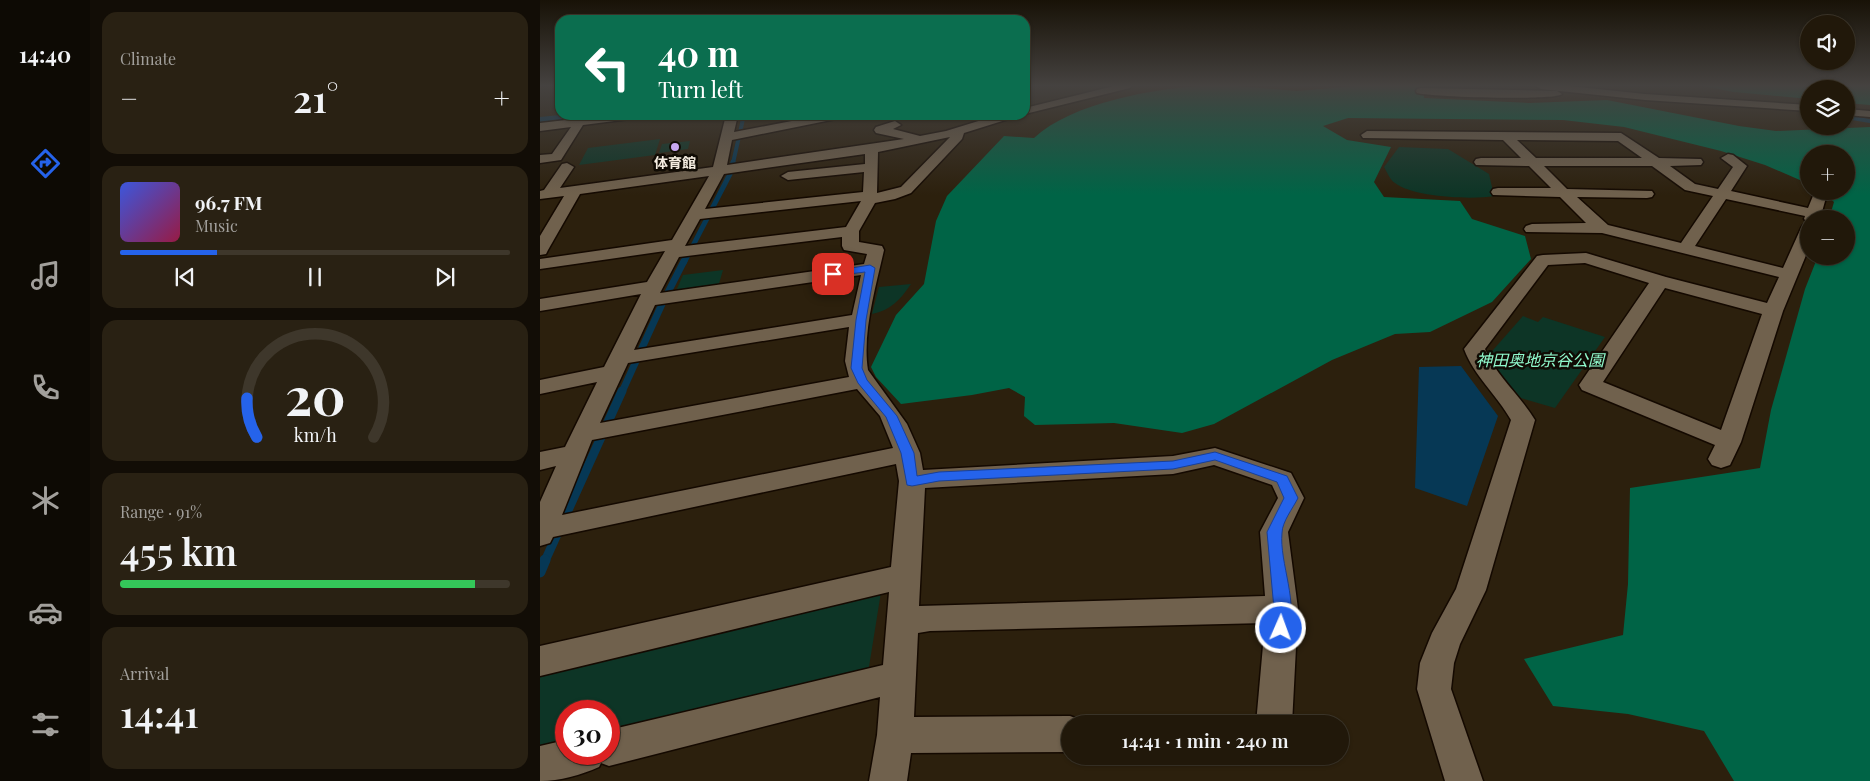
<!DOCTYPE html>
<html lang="en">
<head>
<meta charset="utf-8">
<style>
	:root { --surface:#21180a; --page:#292113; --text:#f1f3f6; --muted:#a2a09c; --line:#3e372b; --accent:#2563eb }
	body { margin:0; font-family:"Playfair Display","Noto Sans JP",serif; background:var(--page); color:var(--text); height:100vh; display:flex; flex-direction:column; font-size:19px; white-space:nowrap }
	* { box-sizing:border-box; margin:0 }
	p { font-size:16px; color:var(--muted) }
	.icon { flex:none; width:28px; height:28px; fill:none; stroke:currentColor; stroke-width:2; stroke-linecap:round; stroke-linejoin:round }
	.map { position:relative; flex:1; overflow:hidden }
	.details { display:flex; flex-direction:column; gap:12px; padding:12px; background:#120d06; width:450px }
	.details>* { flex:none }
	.hud { position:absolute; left:15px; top:15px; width:475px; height:105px; border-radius:15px; box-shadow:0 1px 4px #0004,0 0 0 1px var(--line); background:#0b6e4f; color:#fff; overflow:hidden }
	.tools { position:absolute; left:1260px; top:15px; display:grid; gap:10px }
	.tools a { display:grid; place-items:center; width:55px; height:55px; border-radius:50%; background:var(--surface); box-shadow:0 1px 4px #0004,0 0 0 1px var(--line); font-size:25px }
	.speed { position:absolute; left:15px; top:700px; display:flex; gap:10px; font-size:25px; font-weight:700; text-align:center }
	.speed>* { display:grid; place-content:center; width:65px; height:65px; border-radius:50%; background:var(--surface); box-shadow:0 1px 4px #0004,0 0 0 1px var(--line); line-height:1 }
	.speed .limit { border:8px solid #d22; background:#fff; color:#111 }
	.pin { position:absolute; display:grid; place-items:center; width:42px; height:42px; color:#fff; margin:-21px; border-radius:10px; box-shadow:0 2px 8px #0006 }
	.me { position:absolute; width:55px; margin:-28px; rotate:2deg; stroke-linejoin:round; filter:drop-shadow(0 0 4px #0008) }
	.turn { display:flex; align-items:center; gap:18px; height:105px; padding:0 20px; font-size:22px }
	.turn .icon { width:65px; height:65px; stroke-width:2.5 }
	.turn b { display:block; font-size:35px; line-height:42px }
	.big { font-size:38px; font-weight:600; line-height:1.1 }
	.details .card { flex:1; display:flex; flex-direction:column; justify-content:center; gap:8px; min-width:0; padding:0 18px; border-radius:15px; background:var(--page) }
	.details .dial { align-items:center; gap:0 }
	.dial svg { height:130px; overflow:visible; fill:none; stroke:var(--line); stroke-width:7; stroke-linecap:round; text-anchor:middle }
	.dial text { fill:var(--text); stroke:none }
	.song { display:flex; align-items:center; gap:15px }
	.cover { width:60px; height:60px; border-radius:8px; background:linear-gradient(135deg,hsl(230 70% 55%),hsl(340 70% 35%)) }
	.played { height:5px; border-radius:2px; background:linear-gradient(90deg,var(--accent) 25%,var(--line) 25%) }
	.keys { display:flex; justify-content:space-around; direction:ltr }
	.heat { display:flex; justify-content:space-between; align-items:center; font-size:28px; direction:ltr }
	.charge { height:8px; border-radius:4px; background:linear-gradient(90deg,#34c759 91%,var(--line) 0) }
	.trip { position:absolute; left:521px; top:715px; width:288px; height:50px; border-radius:25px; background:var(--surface); box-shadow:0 1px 4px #0004,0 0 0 1px var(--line); font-weight:600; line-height:50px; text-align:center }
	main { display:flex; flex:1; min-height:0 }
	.tabs { display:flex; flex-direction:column; width:90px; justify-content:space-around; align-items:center; background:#0d0a04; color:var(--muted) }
	.tabs .icon { width:35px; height:35px }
	.tabs .on { color:var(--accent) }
	.tabs b { font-size:22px; color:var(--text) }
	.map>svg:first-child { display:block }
	.green { fill:#0d3526 }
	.forest { fill:#006446 }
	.water { fill:#063855 }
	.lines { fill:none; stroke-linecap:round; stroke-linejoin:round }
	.stream-far4 { stroke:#063855; stroke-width:4 }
	.stream-far3 { stroke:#063855; stroke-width:5 }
	.stream-far2 { stroke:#063855; stroke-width:7 }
	.stream-far1 { stroke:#063855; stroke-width:9 }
	.stream { stroke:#063855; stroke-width:11 }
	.minor-casing { stroke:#140900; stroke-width:3 }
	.minor { fill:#70614d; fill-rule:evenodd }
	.route { fill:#2563eb; stroke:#184099 }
	.poi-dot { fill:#c7a6ef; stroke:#100b04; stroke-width:2 }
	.labels { text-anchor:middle; stroke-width:5; stroke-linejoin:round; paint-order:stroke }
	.far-poi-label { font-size:14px; font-weight:bold; fill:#f5ede1; stroke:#100b04 }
	.park-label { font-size:16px; font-style:italic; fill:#90facd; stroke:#100b04 }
</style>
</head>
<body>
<main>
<nav class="tabs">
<b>14:40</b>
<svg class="icon on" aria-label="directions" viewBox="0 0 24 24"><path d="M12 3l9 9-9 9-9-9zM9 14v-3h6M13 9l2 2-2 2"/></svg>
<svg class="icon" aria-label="music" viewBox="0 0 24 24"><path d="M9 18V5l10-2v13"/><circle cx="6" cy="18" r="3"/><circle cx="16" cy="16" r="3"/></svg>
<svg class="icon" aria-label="phone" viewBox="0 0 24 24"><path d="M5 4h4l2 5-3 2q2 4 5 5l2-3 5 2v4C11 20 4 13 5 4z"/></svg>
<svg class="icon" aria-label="climate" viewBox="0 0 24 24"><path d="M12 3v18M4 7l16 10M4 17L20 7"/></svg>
<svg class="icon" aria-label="car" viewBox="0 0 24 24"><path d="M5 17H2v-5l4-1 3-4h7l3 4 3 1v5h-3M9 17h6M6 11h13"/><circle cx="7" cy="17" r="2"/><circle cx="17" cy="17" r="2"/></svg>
<svg class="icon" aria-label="filters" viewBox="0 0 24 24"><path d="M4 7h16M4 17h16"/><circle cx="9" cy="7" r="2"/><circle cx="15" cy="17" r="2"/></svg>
</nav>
<section class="details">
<div class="card"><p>Climate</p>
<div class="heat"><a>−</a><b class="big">21°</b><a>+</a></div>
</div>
<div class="card">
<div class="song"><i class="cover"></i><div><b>96.7 FM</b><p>Music</p></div></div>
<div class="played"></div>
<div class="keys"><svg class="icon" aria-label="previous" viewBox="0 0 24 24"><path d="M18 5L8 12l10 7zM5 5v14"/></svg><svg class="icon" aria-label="pause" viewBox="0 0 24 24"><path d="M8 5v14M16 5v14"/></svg><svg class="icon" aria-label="next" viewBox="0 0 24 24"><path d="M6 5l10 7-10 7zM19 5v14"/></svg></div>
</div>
<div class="card dial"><svg viewBox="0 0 100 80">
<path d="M14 69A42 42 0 1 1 86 69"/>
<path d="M14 69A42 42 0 0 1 8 45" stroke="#2563eb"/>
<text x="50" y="56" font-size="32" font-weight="700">20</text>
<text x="50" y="72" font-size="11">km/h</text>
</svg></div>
<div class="card"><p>Range · 91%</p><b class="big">455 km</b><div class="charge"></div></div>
<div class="card"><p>Arrival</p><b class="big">14:41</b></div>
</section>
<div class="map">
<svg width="1330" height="781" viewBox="0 0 1330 781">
	<rect width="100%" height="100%" fill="#2c200d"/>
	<path class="green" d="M120 139 115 155 39 165 48 148Z
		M150 141 148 149 119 153 122 144Z
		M859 147 908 149 949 174 954 196C932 200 872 197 855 183 850 180 847 172 844 167Z
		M183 270 178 287 136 291 143 275Z
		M371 284C360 300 351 310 332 314L339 287Z
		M983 316 998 322 1003 317 1065 337 1015 408 981 398 946 358Z
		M341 592 328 673 69 737V711H26V747L0 753V674Z"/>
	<path class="forest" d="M664 86H697L757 91 816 86H884V98L989 103 1067 100 1199 126 1236 131 1330 127V781H1194L1164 731 1088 714 1013 706 984 659 1083 635 1088 584 1090 488 1220 468 1231 410 1265 289 1278 256H1306V219H1289L1294 202 1281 191H1306V154H1269V184L1225 165 1181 151 1084 127 1023 120 808 118 783 126 807 140 851 147 834 182 844 197 920 201 932 219 985 236 991 259 952 302 890 332 855 334 792 360 674 424 642 433 574 423 495 425 484 416 485 397 469 388 432 395 361 404 336 377 331 367 356 315 384 284 396 221 407 196 464 136 494 138C531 103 615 88 664 86Z
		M1163 86H1330V105L1306 103V89H1269V99L1194 92Z"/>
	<path class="water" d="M20 115H65L0 122V117Z
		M921 366 958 416 927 506 875 488 879 367Z"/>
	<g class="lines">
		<path class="stream-far4" d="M1306 117 1330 121
			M193 163 203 119 206 115"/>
		<path class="stream-far3" d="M144 263 191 172 193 162"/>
		<path class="stream-far2" d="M82 392 122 304 144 261"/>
		<path class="stream-far1" d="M5 561 82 391"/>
		<path class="stream" d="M0 572 5 560"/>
		<g class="minor-casing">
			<path id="minor" d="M574 86H591L590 88 485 114V108Z
				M996 86H1029L1105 94 1269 105V111L1105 100 1001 89Z
				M881 88 1017 91 1022 94C1015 101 892 97 877 93L876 91 877 89Z
				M1306 109 1330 111V117L1306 115Z
				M70 115H104L98 118 43 125 21 160 0 163V155L12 154 31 127 0 131V123Z
				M186 115H198L194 132 283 115H307L301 118 192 140 187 165 364 139 336 133 334 130 336 127 355 121 361 125 353 129 380 136 406 131 458 115H477L475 117 424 133 422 139 371 193 355 199 335 203 319 231V242L342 246 344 250C336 286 322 333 328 370L367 424 380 453 383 470 633 456 675 448 751 473 764 498 748 532 758 609 752 724H716L725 623 390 631 378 633 374 717 530 716 543 721 544 724H530V752L371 753 367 781H329L337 735 340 697 69 766 61 763 59 767C41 775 20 781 0 781V746L26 740V754H69V730L343 665 349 592 0 676V646L351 567 359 481 356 464 13 537 10 543 0 546V502L16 466 0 470V452L25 447 57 382 0 394V380L64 367 101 294 0 311V299L107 282 125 251 0 269V259L132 240 169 176 40 194 8 250 6 254 0 255V236L24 196 0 199V191L4 190 22 164 27 163 34 167 20 188 173 167ZM410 137 361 187 337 193 338 152ZM325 154V164L248 172 241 176 248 180 324 172 323 192 165 209 184 174ZM321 201 306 227 145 246 160 219ZM302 237V246L304 250 327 254 324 264 120 293 139 257ZM321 275 312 315 94 350 115 305ZM309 327 305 361 309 377 60 423 88 363ZM317 389 340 416 353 448 22 515 52 440ZM674 465 732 485 738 498 720 532 725 596 379 606 385 488 633 474Z
				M827 131 1081 133 1119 158 1161 159 1163 162 1161 165 1130 166 1155 184 1178 189 1193 167 1181 158 1188 154 1193 155 1207 166 1191 191 1268 208 1275 191H1285L1287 194 1280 219H1269V223L1264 219 1265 216 1186 199 1155 246 1243 268 1261 228 1263 225 1269 223V248L1243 311 1201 442 1190 465 1181 468 1172 465 1168 459 1175 445 1042 390 1039 385 1109 283 1045 263 1008 265 945 349C956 376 980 395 995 420L946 590 920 644 914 663 911 689 943 781H905L877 689 880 663 892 633 916 589 971 420C957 395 934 376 924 349L997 256 1003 255 1046 253 1126 277 1227 303 1239 277 1062 233 986 232 984 229 986 226 992 224 1046 223 1020 197 953 195 951 192 953 189 958 188H1011L989 166 936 165 934 162 936 159 941 158H981L963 140 823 138 821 135ZM977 140 1078 141 1102 158H996ZM1004 166H1112L1145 190 1173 196 1141 243 1068 225 1037 197 1107 198 1112 197 1114 194 1112 191 1027 189ZM1125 288 1222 314 1181 430 1063 382Z"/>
		</g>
		<use href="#minor" class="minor"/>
	</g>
	<linearGradient id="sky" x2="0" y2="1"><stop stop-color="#181207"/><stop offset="0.44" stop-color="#454240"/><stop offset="1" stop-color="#454240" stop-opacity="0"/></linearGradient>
	<rect width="1330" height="195" fill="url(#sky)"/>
	<path class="route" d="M330 265 335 268 326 320 322 368 327 380 357 416 374 453 377 476 399 472 633 461 675 452 747 476 758 498C753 508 742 522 742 533 739 562 760 606 747 633L741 635 735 633 733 628 734 609 727 532 744 498 737 482 675 460 633 469 399 481 372 486 367 485 361 453 346 417 318 383 311 368 316 320 325 272 293 276 289 274 293 271Z"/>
	<circle class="poi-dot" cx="135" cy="147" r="5"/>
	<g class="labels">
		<g class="far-poi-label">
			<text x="135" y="168">体育館</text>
		</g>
		<g class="park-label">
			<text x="1000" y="366">神田奥地京谷公園</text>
		</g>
	</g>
</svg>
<div class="tools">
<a><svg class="icon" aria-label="sound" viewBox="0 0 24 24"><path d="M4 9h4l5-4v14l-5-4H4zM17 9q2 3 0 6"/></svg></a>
<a><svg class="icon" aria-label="layers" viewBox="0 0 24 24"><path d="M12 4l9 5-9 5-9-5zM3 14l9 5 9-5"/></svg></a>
<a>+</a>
<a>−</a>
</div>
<div class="speed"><div class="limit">30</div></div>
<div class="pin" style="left:293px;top:274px;background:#d93025"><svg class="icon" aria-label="arrive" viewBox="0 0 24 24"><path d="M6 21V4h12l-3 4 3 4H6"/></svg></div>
<svg class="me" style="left:741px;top:628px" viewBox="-20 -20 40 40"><circle r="17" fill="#2563eb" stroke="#fff" stroke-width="3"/><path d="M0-11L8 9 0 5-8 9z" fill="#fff"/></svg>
<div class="trip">14:41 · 1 min · 240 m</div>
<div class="hud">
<div class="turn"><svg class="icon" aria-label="left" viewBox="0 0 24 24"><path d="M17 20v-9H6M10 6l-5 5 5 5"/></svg><div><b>40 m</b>Turn left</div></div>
</div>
</div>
</main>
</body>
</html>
